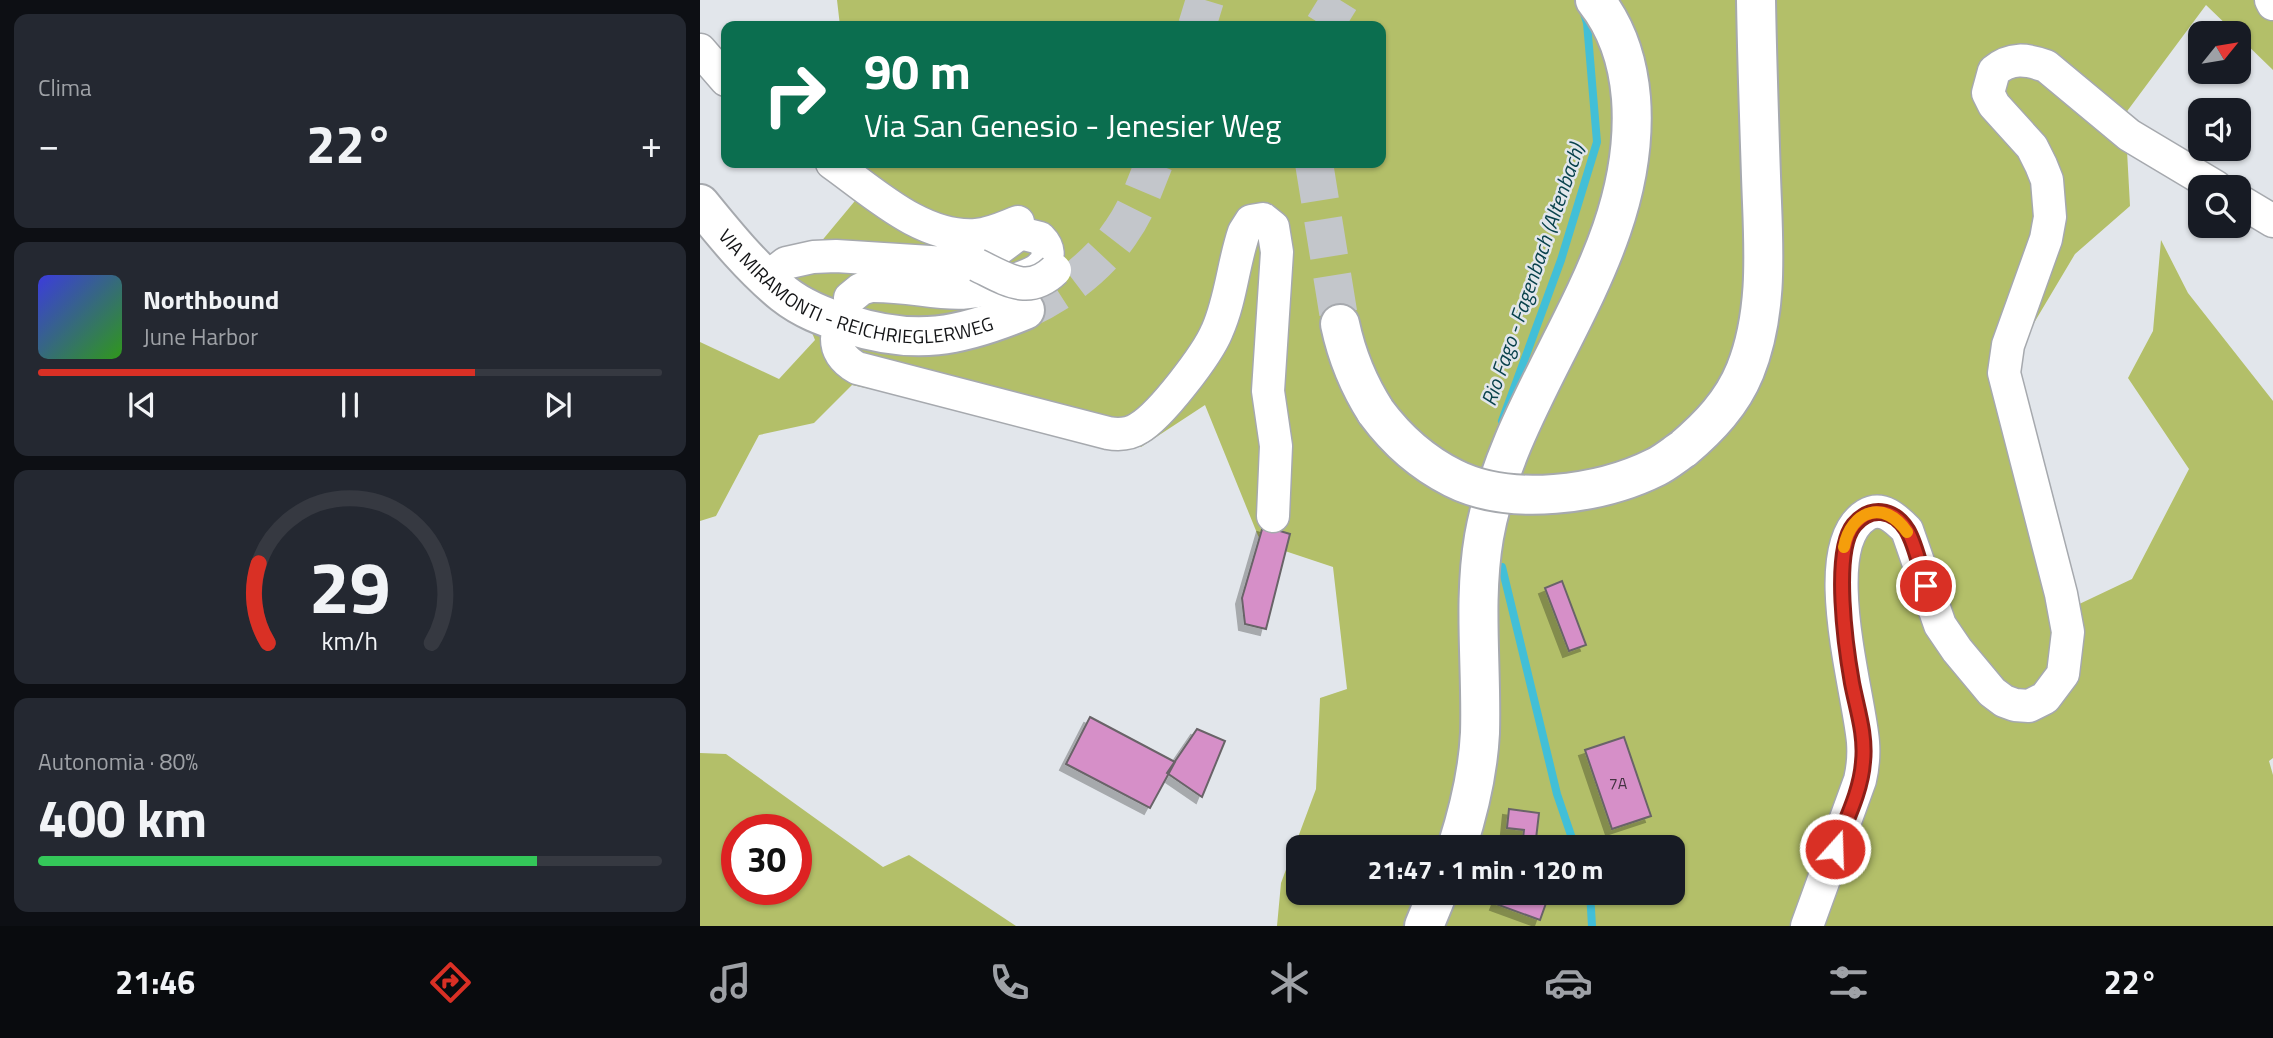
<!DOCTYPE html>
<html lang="it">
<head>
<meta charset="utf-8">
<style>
	:root { --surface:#171b24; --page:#242831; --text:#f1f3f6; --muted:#9ea1a6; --line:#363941; --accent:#d93025 }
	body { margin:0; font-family:"Titillium Web",sans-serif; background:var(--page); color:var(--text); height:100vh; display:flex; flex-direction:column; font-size:26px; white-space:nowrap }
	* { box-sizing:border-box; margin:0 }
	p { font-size:23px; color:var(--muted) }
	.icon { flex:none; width:38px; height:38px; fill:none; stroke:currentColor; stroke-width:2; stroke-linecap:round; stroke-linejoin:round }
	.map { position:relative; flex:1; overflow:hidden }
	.sheet { display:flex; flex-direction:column; gap:14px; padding:14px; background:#0d0f14; width:700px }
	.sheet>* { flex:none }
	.hud { position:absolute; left:21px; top:21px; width:665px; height:147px; border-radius:14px; box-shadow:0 2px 5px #0004; background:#0b6e4f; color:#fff; overflow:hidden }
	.needle { width:46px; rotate:60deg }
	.fabs { position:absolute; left:1488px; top:21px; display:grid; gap:14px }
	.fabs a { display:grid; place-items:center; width:63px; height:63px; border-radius:14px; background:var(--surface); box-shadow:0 2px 5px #0004; font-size:35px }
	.speed { position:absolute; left:21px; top:814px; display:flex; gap:14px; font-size:35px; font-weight:700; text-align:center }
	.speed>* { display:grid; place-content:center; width:91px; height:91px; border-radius:50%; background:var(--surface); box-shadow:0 2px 5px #0004; line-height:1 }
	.speed .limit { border:10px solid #d22; background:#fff; color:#111 }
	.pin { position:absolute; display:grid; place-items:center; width:60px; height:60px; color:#fff; margin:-30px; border:4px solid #fff; border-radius:50%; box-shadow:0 2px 7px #0007 }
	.me { position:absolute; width:77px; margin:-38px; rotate:20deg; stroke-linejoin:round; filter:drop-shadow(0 0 5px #0008) }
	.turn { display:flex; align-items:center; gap:24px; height:147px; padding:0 28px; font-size:32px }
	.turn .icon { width:91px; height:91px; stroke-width:2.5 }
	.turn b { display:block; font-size:49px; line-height:60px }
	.big { font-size:52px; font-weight:700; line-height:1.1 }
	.sheet .tile { flex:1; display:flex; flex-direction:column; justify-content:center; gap:10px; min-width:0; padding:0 24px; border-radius:14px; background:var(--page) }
	.sheet .dial { align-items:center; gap:0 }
	.dial svg { height:182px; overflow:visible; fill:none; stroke:var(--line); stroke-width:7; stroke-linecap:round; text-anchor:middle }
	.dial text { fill:var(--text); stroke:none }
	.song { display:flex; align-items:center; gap:21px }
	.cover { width:84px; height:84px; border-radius:10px; background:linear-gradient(135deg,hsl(240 70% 55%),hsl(110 70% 35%)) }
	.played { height:7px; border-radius:4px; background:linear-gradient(90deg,var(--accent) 70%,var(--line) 70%) }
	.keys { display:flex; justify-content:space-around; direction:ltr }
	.heat { display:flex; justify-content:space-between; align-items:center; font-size:38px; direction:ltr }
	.charge { height:10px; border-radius:5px; background:linear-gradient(90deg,#34c759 80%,var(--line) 0) }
	.trip { position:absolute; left:586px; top:835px; width:399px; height:70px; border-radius:14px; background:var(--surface); box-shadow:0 2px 5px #0004; font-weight:700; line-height:70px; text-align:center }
	.dock { display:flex; height:112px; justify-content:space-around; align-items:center; background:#090b0e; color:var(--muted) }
	.dock .icon { width:49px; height:49px }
	.dock .current { color:var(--accent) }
	.dock b { font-size:32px; color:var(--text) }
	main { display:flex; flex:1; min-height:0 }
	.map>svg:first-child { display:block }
	.green { fill:#b3bf69; fill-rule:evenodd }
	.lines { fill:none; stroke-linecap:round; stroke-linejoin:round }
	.stream { stroke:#42bfd7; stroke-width:8 }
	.building { fill:#d68fc8; stroke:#696468; stroke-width:2; filter:url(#shadow) }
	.major-tunnel { stroke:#c3c6cb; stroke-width:38; stroke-dasharray:38 19; stroke-linecap:butt }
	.minor-casing { stroke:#a6a9ae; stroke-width:35 }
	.major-casing { stroke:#a6a9ae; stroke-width:42 }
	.minor { stroke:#fff; stroke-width:32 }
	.major { stroke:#fff; stroke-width:38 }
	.minor-bridge-casing { stroke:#a6a9ae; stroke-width:35; stroke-linecap:butt }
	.major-bridge-casing { stroke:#a6a9ae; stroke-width:42; stroke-linecap:butt }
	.minor-bridge { stroke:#fff; stroke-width:32 }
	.major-bridge { stroke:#fff; stroke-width:38 }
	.route-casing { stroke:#8d1f18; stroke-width:18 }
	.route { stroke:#d93025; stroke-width:12 }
	.slow { stroke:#f59e0b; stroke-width:12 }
	.labels { text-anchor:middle; stroke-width:5; stroke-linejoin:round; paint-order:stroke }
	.number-label { font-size:16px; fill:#443342 }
	.street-label { font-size:19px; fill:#131416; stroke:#e2e6eb }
	.water-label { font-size:21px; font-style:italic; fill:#09424c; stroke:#e2e6eb }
</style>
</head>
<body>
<main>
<section class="sheet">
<div class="tile"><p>Clima</p>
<div class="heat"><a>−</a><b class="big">22°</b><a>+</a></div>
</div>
<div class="tile">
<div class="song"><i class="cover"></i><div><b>Northbound</b><p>June Harbor</p></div></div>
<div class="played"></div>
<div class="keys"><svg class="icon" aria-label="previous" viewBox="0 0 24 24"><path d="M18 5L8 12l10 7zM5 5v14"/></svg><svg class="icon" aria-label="pause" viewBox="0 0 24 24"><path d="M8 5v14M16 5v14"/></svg><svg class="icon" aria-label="next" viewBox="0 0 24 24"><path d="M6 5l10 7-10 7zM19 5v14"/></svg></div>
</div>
<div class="tile dial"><svg viewBox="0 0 100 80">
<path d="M14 69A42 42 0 1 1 86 69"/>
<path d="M14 69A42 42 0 0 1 10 34" stroke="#d93025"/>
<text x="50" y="56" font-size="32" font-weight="700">29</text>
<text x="50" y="72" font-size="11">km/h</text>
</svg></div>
<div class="tile"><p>Autonomia · 80%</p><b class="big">400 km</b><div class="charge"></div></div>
</section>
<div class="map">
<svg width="1573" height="926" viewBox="0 0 1573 926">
	<defs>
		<filter id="shadow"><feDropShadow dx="-6" dy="6" stdDeviation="0" flood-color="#0004"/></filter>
	</defs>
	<rect width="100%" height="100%" fill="#e2e6eb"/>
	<path class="green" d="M137 0H1573V70L1538 36V33H1535L1506 5 1425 114 1430 206 1375 254 1322 343 1313 364 1373 607 1432 579 1489 469 1428 378 1453 331 1461 240 1488 293 1573 401V758L1569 761 1573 775V926H577L581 883 616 789 620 698 647 689 633 567 561 543 505 405 441 447 152 385 114 423 59 435 16 516 0 521V342L79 379 115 340 90 279 174 178 156 163H681V26H140ZM598 847H973V892H598Z
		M0 753 26 754 183 867 209 855 316 926H0ZM37 830H96V889H37Z"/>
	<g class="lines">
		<path class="stream" d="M802 421 861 260 897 142 887 23 884 13
			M802 567 857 794 875 847
			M890 892 892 926"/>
	</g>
	<path class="building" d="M563 526 590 534 566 629 545 624 542 598Z
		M862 581 886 645 869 651 845 588Z
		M390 717 475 762 450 808 366 764Z
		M497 729 525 741 502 797 467 773Z
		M924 737 951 816 912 829 885 750Z
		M809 809 839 813 836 839 852 841 851 847H822L824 830 807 828Z
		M801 892H850L840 920 796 904Z"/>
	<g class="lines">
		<path class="major-tunnel" d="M497 26 505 0
			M624 26 640 0
			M614 163 640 324
			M325 310C362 293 398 266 421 232 436 211 445 186 454 163"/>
		<g class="minor-casing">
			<path id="minor" d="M1571 0 1573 4
				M0 50 26 80
				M132 163C173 192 222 239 276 235 291 234 305 227 318 222
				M1538 200 1573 221
				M67 278 86 263 113 257 136 256 277 265 316 236 324 234 340 238C349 247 351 258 341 267 334 274 322 277 312 281 255 305 227 285 171 286L161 289 150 298
				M137 339C137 353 145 361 157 368L408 433C419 435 430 434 439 428 461 415 507 355 517 331 531 300 533 264 544 232L551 221 563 219 573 227 577 252 568 391 576 446 573 516
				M1107 926 1160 780C1163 767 1164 755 1163 742 1159 692 1115 546 1166 515 1182 505 1196 519 1207 530L1240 625 1257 650 1292 692 1304 701 1315 705 1329 706 1345 698 1363 674 1368 632 1361 594 1304 373 1308 345 1346 239 1350 217 1347 180 1341 165 1332 147 1294 105 1288 93 1294 71C1311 57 1326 59 1346 66L1429 135 1516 187"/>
		</g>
		<g class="major-casing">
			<g id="major">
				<path id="s1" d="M0 204C26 236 52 268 84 294 103 309 124 317 147 324 215 346 260 337 325 310"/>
				<path d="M640 324C647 357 658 384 676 412"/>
				<path d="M983 449C1009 427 1032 403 1045 371 1070 309 1063 241 1061 176 1059 117 1057 59 1056 0"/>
				<path d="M757 847C769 810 778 772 780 733 782 668 773 601 784 537 811 383 943 260 931 98 928 62 918 29 895 0"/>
				<path d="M724 926 738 892"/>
			</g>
		</g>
		<use href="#minor" class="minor"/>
		<use href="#major" class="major"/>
		<g class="minor-bridge-casing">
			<path id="minor-bridge" d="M277 265C306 279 328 296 355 270"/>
		</g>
		<g class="major-bridge-casing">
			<path id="major-bridge" d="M676 412C696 439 723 463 753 478 810 507 900 495 956 467 966 462 974 455 983 449"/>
		</g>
		<use href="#minor-bridge" class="minor-bridge"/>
		<use href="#major-bridge" class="major-bridge"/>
	</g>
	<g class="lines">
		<g class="route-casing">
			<path id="route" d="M1135 849C1145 822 1161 792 1163 762 1166 735 1157 709 1152 683 1146 649 1132 552 1154 525 1170 506 1193 508 1207 530 1216 545 1220 568 1226 586"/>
		</g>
		<use href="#route" class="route"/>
		<path class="slow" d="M1144 547C1151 510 1185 499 1207 532"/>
	</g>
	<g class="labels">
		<g class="number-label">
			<text x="918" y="789">7A</text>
		</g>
		<g class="street-label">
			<text dy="7" stroke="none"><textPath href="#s1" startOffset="189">VIA MIRAMONTI - REICHRIEGLERWEG</textPath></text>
		</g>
		<g class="water-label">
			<text transform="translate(833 275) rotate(-71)" y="7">Rio Fago - Fagenbach (Altenbach)</text>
		</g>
	</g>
</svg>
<div class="fabs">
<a><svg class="needle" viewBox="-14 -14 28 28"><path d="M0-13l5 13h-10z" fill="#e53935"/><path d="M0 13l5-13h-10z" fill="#9ea1a6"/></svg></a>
<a><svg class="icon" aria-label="sound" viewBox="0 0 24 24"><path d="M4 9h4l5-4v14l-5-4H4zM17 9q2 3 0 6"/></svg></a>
<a><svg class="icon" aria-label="search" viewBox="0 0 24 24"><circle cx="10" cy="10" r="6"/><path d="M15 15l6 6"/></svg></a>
</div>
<div class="speed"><div class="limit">30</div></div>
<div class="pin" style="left:1226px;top:586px;background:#d93025"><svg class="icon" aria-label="arrive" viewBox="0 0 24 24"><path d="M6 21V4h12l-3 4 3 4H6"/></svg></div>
<svg class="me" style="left:1135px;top:849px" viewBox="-20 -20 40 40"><circle r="17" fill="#d93025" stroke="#fff" stroke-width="3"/><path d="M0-11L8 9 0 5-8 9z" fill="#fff"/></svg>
<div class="trip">21:47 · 1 min · 120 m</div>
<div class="hud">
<div class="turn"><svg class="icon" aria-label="right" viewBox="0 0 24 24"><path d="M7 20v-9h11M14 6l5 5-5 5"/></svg><div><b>90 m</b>Via San Genesio - Jenesier Weg</div></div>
</div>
</div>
</main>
<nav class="dock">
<b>21:46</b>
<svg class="icon current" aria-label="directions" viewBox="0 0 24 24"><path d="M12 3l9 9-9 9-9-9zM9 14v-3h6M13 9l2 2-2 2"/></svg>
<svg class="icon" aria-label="music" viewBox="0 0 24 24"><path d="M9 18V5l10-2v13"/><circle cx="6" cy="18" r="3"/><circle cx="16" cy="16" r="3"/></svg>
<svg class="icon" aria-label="phone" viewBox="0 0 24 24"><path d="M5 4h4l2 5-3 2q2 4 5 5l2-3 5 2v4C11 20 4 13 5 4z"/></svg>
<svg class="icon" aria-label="climate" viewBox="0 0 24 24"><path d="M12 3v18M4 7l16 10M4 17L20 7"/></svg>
<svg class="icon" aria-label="car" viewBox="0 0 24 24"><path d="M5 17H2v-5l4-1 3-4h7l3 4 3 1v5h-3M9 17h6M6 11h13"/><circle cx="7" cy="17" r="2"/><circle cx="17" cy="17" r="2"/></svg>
<svg class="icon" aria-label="filters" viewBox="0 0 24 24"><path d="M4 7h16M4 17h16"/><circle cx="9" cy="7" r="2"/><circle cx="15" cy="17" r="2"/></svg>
<b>22°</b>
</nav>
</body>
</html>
